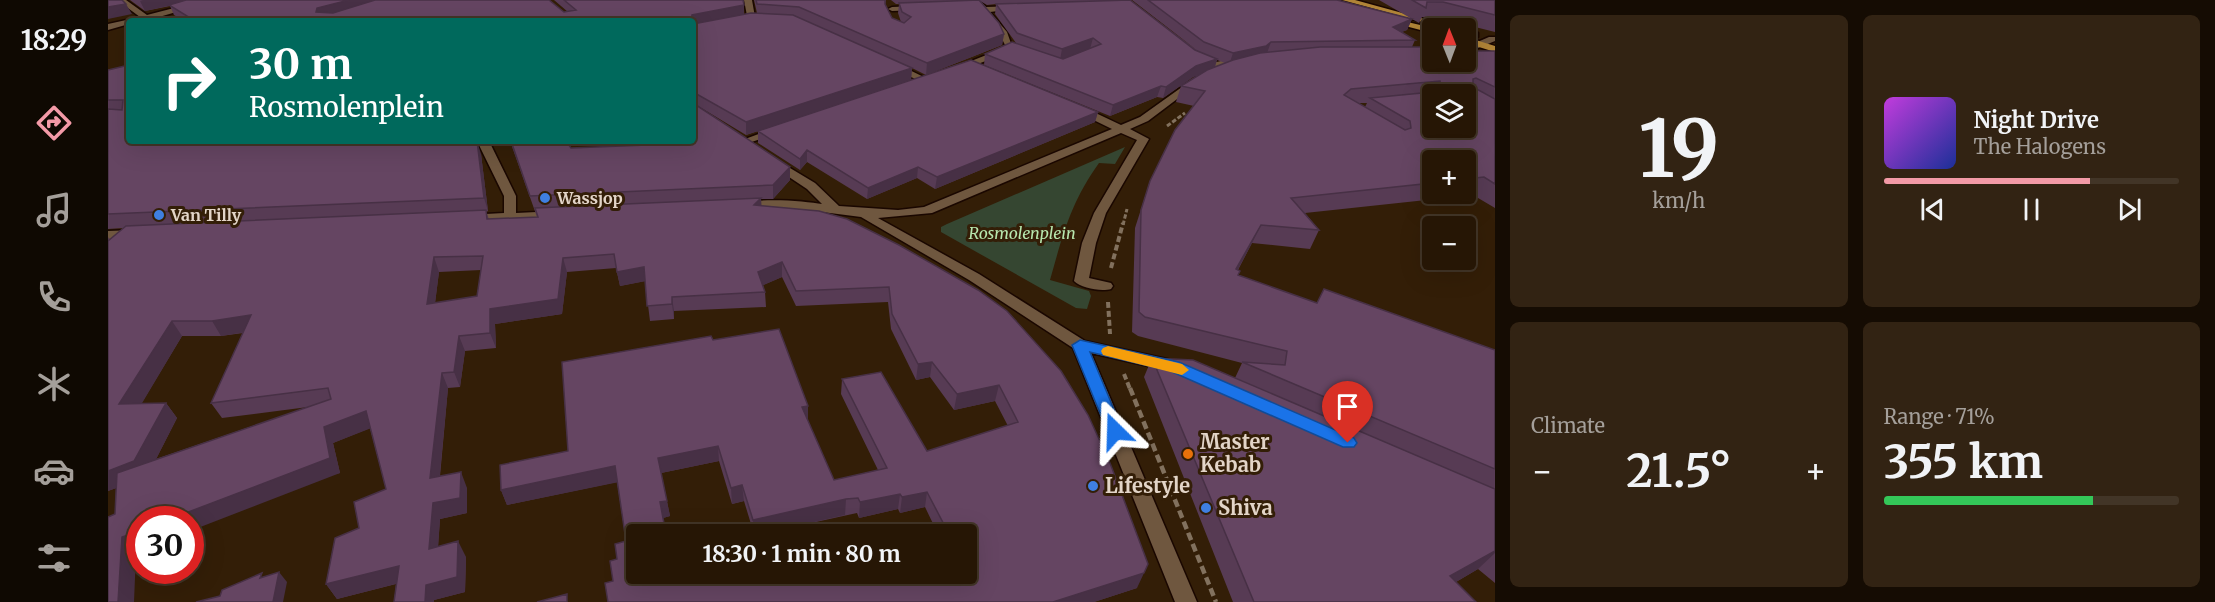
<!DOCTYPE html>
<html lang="en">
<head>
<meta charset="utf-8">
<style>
	:root { --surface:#261605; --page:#322313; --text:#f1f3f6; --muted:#a49f9a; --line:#423527; --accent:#f39aa7 }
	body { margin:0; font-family:Merriweather,serif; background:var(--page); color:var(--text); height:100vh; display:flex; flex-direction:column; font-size:22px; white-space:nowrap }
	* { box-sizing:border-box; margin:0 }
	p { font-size:20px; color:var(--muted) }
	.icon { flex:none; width:33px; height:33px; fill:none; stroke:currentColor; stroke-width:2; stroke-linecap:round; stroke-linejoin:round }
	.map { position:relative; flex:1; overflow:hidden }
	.side { display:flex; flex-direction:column; gap:15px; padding:15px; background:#150c03; width:720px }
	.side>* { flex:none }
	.top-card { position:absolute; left:18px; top:18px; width:570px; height:126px; border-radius:6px; box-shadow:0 6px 24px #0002,0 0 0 2px var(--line); background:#00695c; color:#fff; overflow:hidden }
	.needle { width:39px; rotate:359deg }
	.buttons { position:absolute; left:1314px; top:18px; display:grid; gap:12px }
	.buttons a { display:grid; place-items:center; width:54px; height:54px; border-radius:6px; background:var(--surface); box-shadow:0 6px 24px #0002,0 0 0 2px var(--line); font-size:30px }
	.speed { position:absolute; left:18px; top:506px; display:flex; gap:12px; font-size:30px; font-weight:700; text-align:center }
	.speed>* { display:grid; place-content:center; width:78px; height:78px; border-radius:50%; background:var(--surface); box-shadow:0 6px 24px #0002,0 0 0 2px var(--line); line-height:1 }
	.speed .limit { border:9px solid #d22; background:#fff; color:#111 }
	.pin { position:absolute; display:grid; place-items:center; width:51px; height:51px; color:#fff; margin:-62px -26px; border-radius:50% 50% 50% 0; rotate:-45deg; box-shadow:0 0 6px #0007 }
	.pin .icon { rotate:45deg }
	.me { position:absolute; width:66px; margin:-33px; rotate:338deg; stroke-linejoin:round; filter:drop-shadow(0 0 4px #0008) }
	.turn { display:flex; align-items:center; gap:21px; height:126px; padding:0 24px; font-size:27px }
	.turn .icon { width:78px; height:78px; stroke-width:2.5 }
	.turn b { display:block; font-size:42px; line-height:51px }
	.big { font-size:45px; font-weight:700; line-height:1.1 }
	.side .widget { flex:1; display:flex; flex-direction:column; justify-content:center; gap:9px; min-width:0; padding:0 21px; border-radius:9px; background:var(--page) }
	.side .dial { align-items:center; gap:0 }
	.dial b { font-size:78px; line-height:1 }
	.song { display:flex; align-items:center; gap:18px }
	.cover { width:72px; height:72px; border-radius:9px; background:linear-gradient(135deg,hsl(290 70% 55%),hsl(230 70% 35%)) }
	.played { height:6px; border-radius:3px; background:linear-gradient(90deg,var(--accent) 70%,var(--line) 70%) }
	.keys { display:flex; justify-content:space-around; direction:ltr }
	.heat { display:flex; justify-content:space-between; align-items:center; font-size:33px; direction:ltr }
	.charge { height:9px; border-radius:4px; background:linear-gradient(90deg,#34c759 71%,var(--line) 0) }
	.side .tiles { flex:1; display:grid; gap:15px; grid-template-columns:repeat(2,1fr) }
	.trip { position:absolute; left:518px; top:524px; width:351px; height:60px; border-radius:6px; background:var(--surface); box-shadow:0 6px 24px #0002,0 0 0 2px var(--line); font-weight:700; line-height:60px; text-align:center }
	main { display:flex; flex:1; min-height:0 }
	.tabs { display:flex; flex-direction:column; width:108px; justify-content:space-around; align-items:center; background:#0f0902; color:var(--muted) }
	.tabs .icon { width:42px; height:42px }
	.tabs .selected { color:var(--accent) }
	.tabs b { font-size:27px; color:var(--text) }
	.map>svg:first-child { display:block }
	.green { fill:#354631 }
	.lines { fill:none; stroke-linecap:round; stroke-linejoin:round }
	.minor-casing { stroke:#1a0700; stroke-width:3 }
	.major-casing { stroke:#1a0700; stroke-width:3 }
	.path-far2 { stroke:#82715e; stroke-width:3; stroke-dasharray:4.5 2; stroke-linecap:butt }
	.path-far1 { stroke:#82715e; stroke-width:4; stroke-dasharray:6 3; stroke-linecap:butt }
	.path { stroke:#82715e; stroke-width:4.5; stroke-dasharray:8 4; stroke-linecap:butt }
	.minor { fill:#6f573f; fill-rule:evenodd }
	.major { fill:#b08437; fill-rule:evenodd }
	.wall { fill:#573b54; fill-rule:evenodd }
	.shaded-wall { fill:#473045 }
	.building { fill:#654562; stroke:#473045; stroke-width:1.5; fill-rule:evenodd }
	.route { fill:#1a73e8; stroke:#114b97; stroke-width:1.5 }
	.slow { fill:#f59e0b }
	.shop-dot { fill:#3f7fe0; stroke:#331e07; stroke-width:2 }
	.food-dot { fill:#e8710a; stroke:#331e07; stroke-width:2 }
	.labels { text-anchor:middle; stroke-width:6; stroke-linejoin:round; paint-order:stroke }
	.poi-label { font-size:16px; font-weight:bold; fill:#e3d5c8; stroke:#331e07; text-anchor:start }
	.park-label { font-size:16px; font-style:italic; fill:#b7e7ae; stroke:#331e07 }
	.near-poi-label { font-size:20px; font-weight:bold; fill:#e3d5c8; stroke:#331e07; text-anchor:start }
</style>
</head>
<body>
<main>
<nav class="tabs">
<b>18:29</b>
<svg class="icon selected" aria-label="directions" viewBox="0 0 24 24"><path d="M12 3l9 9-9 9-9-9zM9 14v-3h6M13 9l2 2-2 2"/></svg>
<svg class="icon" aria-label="music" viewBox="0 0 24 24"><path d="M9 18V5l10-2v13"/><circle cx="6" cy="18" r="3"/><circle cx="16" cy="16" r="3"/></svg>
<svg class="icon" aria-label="phone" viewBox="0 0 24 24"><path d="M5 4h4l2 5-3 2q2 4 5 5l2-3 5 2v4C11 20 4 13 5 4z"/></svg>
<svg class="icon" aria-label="climate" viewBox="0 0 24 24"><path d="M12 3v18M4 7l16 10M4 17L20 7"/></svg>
<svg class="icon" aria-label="car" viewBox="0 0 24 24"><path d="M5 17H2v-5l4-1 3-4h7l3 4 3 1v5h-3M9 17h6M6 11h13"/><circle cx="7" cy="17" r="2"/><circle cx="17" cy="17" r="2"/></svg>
<svg class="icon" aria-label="filters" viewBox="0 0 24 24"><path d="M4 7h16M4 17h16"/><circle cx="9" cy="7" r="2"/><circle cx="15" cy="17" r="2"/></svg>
</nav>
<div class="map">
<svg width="1387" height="602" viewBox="0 0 1387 602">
	<rect width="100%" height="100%" fill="#331e07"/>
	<path class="green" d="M1017 147 1007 164 991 163C963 202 955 234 942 280L981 291 983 296 979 309 968 308 833 232V227L839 224Z"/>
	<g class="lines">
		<g class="minor-casing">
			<path id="minor" d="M9 0H18L39 15 97 0H110L44 19 46 21H21V24L0 30V24L32 17Z
				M636 0H644L647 17 659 18V22L640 21Z
				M863 0H871L878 7 912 6 913 8 882 12 899 32 905 49H899L891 33Z
				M810 6 814 8 813 10 784 11 780 9 784 7Z
				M1367 32 1370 33V37L1358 40V35Z
				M1381 37H1387V41L1358 53V47Z
				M896 48 899 49V53L851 71 843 69Z
				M1135 56 1140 59 1138 61 1110 67 1094 77 1086 75 1104 63Z
				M781 63H787L822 80 814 82 781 67Z
				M1081 82 1089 84 1040 121 1022 129 1041 139 998 213 988 243 981 278 1003 283 1005 286 1003 289C993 292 973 288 966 281L974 243 986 213 1029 140 1013 133 824 213 770 218 871 274 977 341 1068 361 1070 365 1068 369 1062 371 983 353 1089 602H1067L965 348 861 280 753 217 691 209 635 211 629 207C640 196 697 201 714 204L699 189 663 165 661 163 667 159 707 183 731 206 790 210 816 207 1004 129 967 111V107H975L1013 125 1032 117Z
				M669 127 673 128V132L635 145 629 142Z
				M369 141H381L408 196V213L449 211 455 215 454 218 354 222 352 219 359 215 396 213V196Z
				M27 230 34 234 32 237 0 239V231Z"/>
		</g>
		<g class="major-casing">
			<path id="major" d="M1234 0H1247L1349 28H1337Z
				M1278 17 1325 28 1324 33 1278 21Z
				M1358 37 1387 46V52L1358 43Z"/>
		</g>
		<path class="path-far2" d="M1059 126 1077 113
			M1015 225 1019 209"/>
		<path class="path-far1" d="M1003 268 1015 223
			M1000 302 1002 334
			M1016 374 1022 389"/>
		<path class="path" d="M1022 388 1108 602"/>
		<use href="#minor" class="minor"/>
		<use href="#major" class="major"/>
	</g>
	<path class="wall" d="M22 0H441L456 12H460L446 0H635L636 14 649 13 646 0H778L777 5 784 18 793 22 790 13 791 4H788L783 0H1022L1090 51 1024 0H1229L1304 19 1271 0H1387V32L1327 17H1314L1311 23 1304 19 1299 30 1293 32 1307 40 1304 47 1324 62 1387 51V208L1365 195 1197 213 1211 230 1202 249 1144 243 1130 270 1132 271 1130 275 1209 303 1387 350V583L1370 569 1348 582 1368 602H1125L1036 377 1044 358 1127 378 1134 363 1030 336 1024 332 1027 228 1042 181 1086 106 1068 102 1073 86 1091 75 1085 77 1055 98 1049 97 1002 116 876 65 877 54 908 43 887 14 888 4 879 5 872 1 896 34 894 45 818 75 804 68 803 80 638 135 590 106 682 180 665 199H653V206L870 290 1029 588 986 602 505 581 509 559 518 541 509 482 399 505 393 490 460 451 605 340 700 421 726 480 770 470 733 394 734 379 819 451 900 426 887 401 846 410 822 377 808 380 783 329 780 302 688 306 674 277 655 285 657 292 658 307 566 311V319L542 321 537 281 512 286 508 268 459 272 454 314 387 324 388 348 357 351 352 387 340 388 332 476 359 488V513L332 519 330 546 358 557 357 592 326 600V602H286L288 584 229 599 218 584 251 528 278 489 262 428 225 443 232 473 32 519V551L28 553 7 514 8 488 0 491V237L2 240 15 228 0 229V70L373 154 380 211 378 212 381 219 429 217 402 141H458L463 148 522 146 515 141H585V21H76L66 15 62 6 37 11ZM1109 60 1117 63 1107 67ZM1251 103H1259L1257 107ZM1324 160H1358V194H1324ZM373 270 369 296 327 303 331 272ZM135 333 103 403 114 418 200 407 48 459 69 418 58 403 33 404 74 336H113ZM611 461 624 504 636 501 646 534H653L749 513 751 518 790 509 792 513 817 507 830 534H858V573L689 577 650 585 575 576 528 534 555 518 562 516 553 473Z
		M990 112 987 122 827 189 809 178 759 199 699 162 692 170 650 143V131Z"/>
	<path class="shaded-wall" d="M35 0H87L37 11 32 1Z
		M241 0H282L213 21 208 12 209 8Z
		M18 4 24 14 0 19V7Z
		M636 5V15L585 26V21H583L584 15Z
		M1304 19 1299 30 1280 38 1285 27Z
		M896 34 894 45 818 75 819 63Z
		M985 38 982 49 952 60 954 49Z
		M1163 42 1159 53 1121 65 1125 53Z
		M1109 59 1106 70 1085 77 1055 98 1058 87 1088 66Z
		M804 68 803 80 638 135V122Z
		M1053 86 1049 97 1002 116 1005 105Z
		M990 112 987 122 827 189 829 177Z
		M369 141 373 154 380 211 376 198Z
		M699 150V162L692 170V159Z
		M682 167V180L665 199V185Z
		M810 167 809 178 759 199 760 188Z
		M653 198 654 212 646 205Z
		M1153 225 1144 243 1120 288 1128 269Z
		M326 257 331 272 325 319 319 304Z
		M455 258 459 272 454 314 387 324 388 348 382 333V309Z
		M674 262V277L651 287 650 272Z
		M536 267 538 281 512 286 509 272Z
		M564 297 566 311V319L564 304Z
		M143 315 151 330 113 336 104 321Z
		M64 321 74 336 24 420 11 404Z
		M351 336 357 351 352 387 346 372Z
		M824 362 822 377 808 380 810 364Z
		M334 373 340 388 330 494 322 478Z
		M891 385 887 401 846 410 849 394Z
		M58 403 69 418 39 477 0 491V471Z
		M700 406V421L694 407Z
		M258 411 266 427 225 443 232 473 82 531V519H62L216 427Z
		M610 446 611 461 553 473 550 458Z
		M507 466 511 482 399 505 393 490Z
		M353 472 359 488V513L332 519 329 564 321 549 325 503Z
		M634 485 636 501 624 504 623 488Z
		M819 492 817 507 792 513 794 497Z
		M792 494 790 509 751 518 752 502Z
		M738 499 737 515 653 534H646L645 520Z
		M559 501 562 516 555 518 552 502Z
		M32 531V551L28 553 26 602H10L14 537Z
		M350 541 358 557 357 592 326 600V602H317L318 585Z
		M1387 551V553L1370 569 1324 596 1342 576Z
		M291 566 299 581 229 599 218 584Z
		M171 572 179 582 175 602H163Z
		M1036 573 1029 588 986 602H945Z"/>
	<path class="building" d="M0 0H14L18 4 0 7Z
		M78 0H241L209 8 208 12 225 13 267 0H441L456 12 468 10 456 0H635L636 5 584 15 583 21H87L61 5Z
		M648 0H777V4L784 18 796 23 803 17 794 12 791 3 871 0 891 23 896 34 819 63 691 7 649 4Z
		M1022 0 1087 50 1109 59 1088 66 1058 87 1053 86 1005 105 877 54 904 42 955 59 993 44 985 38 954 49 909 33 888 4Z
		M1040 0H1229L1304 19 1285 27 1307 40 1163 42 1158 46 1125 53 1096 42Z
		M1304 0H1387V15L1335 2H1319L1318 8Z
		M643 13 685 15 804 68 638 122 585 92V24Z
		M1212 47H1324V62H1358V51H1387V87L1368 78 1365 79V87L1387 99V184L1376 177 1358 179V160H1324V183L1183 198 1211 230 1153 225 1128 269 1132 271 1130 275 1209 303 1216 289 1387 350V469L1134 362 1177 365 1179 351 1037 317 1031 312 1033 210 1042 181 1067 130 1097 91 1073 86 1099 70 1125 60 1152 53ZM1332 81 1334 91 1262 98 1302 121 1303 128 1297 130 1236 95 1243 89ZM1324 94H1358V128H1324Z
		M863 60 990 112 829 177 810 167 760 188 699 150 692 159 650 131Z
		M21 65V141H369L376 198 0 214V109L14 110 15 100H0V70Z
		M585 103 682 167 665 185 422 196 403 141H458L463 148 537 145 531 141H585Z
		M653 198 646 205 711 211 739 219 791 245 870 290 899 311 953 371 980 415 1002 463 1040 564 1036 573 945 602H500L497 583 505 581 502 561 509 559 507 544 518 541 507 466 393 490 392 465 460 451 454 362 603 336 605 340 671 329 700 406 694 407 726 480 779 468 734 379 773 372 819 451 910 422 891 385 849 394 824 362 810 364 784 314 781 287 688 291 674 262 650 272 657 292 564 297V304L539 306 536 267 509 272 506 254 455 258 450 299 382 309V333L351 336 346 372 334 373 322 478 353 472 352 498 325 503 321 549 350 541 349 577 318 585 317 602H286L291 566 218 584 227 538 251 528 246 502 278 489 258 411 216 427 222 458 62 519H32V531L14 537 10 602H0V517L7 514 9 473 223 399 220 388 103 403 143 315 104 321H64L11 404 58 403 26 461 0 471V241L18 226 378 210 379 219 430 217 427 208ZM375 256 369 296 319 304 326 257ZM610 446 623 488 634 485 645 520 738 499 750 498 752 502 792 494 794 497 819 492 841 534H858V573H731L719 576 689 577 688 574 650 585 647 573H586L575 576 574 573H528V534H558L552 502 559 501 550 458Z
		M1044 358 1085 360 1387 489V551L1342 576 1368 602H1146Z
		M171 572 165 602H88L112 596 114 590 154 573 152 578Z
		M459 594V602H429Z"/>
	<path class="route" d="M972 340 1071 362 1246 438 1249 443 1246 447H1235L1062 371 982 352 1015 431 1013 435H1001L964 345Z"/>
	<path class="slow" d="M1000 346 1074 364 1081 370 1074 375 995 355 993 351 995 348Z"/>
	<g class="shop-dot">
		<circle cx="437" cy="198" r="6"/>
		<circle cx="51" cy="215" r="6"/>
		<circle cx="985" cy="486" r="6"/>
		<circle cx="1098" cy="508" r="6"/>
	</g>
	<circle class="food-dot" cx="1080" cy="454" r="6"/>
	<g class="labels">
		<g class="poi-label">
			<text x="449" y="204">Wassjop</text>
			<text x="63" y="221">Van Tilly</text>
		</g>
		<g class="park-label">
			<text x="914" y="239">Rosmolenplein</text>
		</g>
		<g class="near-poi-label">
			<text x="1092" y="449">Master<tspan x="1092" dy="23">Kebab</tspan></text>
			<text x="997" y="493">Lifestyle</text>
			<text x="1110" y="515">Shiva</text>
		</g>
	</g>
</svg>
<div class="buttons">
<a><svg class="needle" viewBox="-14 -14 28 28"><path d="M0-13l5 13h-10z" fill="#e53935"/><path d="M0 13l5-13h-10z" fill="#a49f9a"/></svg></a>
<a><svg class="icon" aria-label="layers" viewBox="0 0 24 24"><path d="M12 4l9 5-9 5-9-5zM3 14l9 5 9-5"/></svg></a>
<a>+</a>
<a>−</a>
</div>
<div class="speed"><div class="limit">30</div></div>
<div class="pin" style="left:1240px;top:443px;background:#d93025"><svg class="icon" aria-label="arrive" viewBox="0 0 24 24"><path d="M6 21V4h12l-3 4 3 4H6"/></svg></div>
<svg class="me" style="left:1007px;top:431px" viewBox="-20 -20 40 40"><path d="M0-17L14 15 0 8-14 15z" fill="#1a73e8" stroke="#fff" stroke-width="4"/></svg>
<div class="trip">18:30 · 1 min · 80 m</div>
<div class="top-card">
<div class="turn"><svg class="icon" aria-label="right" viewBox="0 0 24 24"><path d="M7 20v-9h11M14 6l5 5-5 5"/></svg><div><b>30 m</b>Rosmolenplein</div></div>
</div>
</div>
<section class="side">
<div class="tiles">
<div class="widget dial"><b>19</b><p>km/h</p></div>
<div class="widget">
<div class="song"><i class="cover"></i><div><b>Night Drive</b><p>The Halogens</p></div></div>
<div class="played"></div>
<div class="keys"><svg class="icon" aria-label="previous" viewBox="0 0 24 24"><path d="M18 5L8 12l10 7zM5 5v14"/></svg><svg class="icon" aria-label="pause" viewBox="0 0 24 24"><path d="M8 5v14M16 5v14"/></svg><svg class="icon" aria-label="next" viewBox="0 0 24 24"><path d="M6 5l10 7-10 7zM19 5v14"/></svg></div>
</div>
<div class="widget"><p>Climate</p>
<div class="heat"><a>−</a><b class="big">21.5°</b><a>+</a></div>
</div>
<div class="widget"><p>Range · 71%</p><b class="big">355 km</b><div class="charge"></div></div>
</div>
</section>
</main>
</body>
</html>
